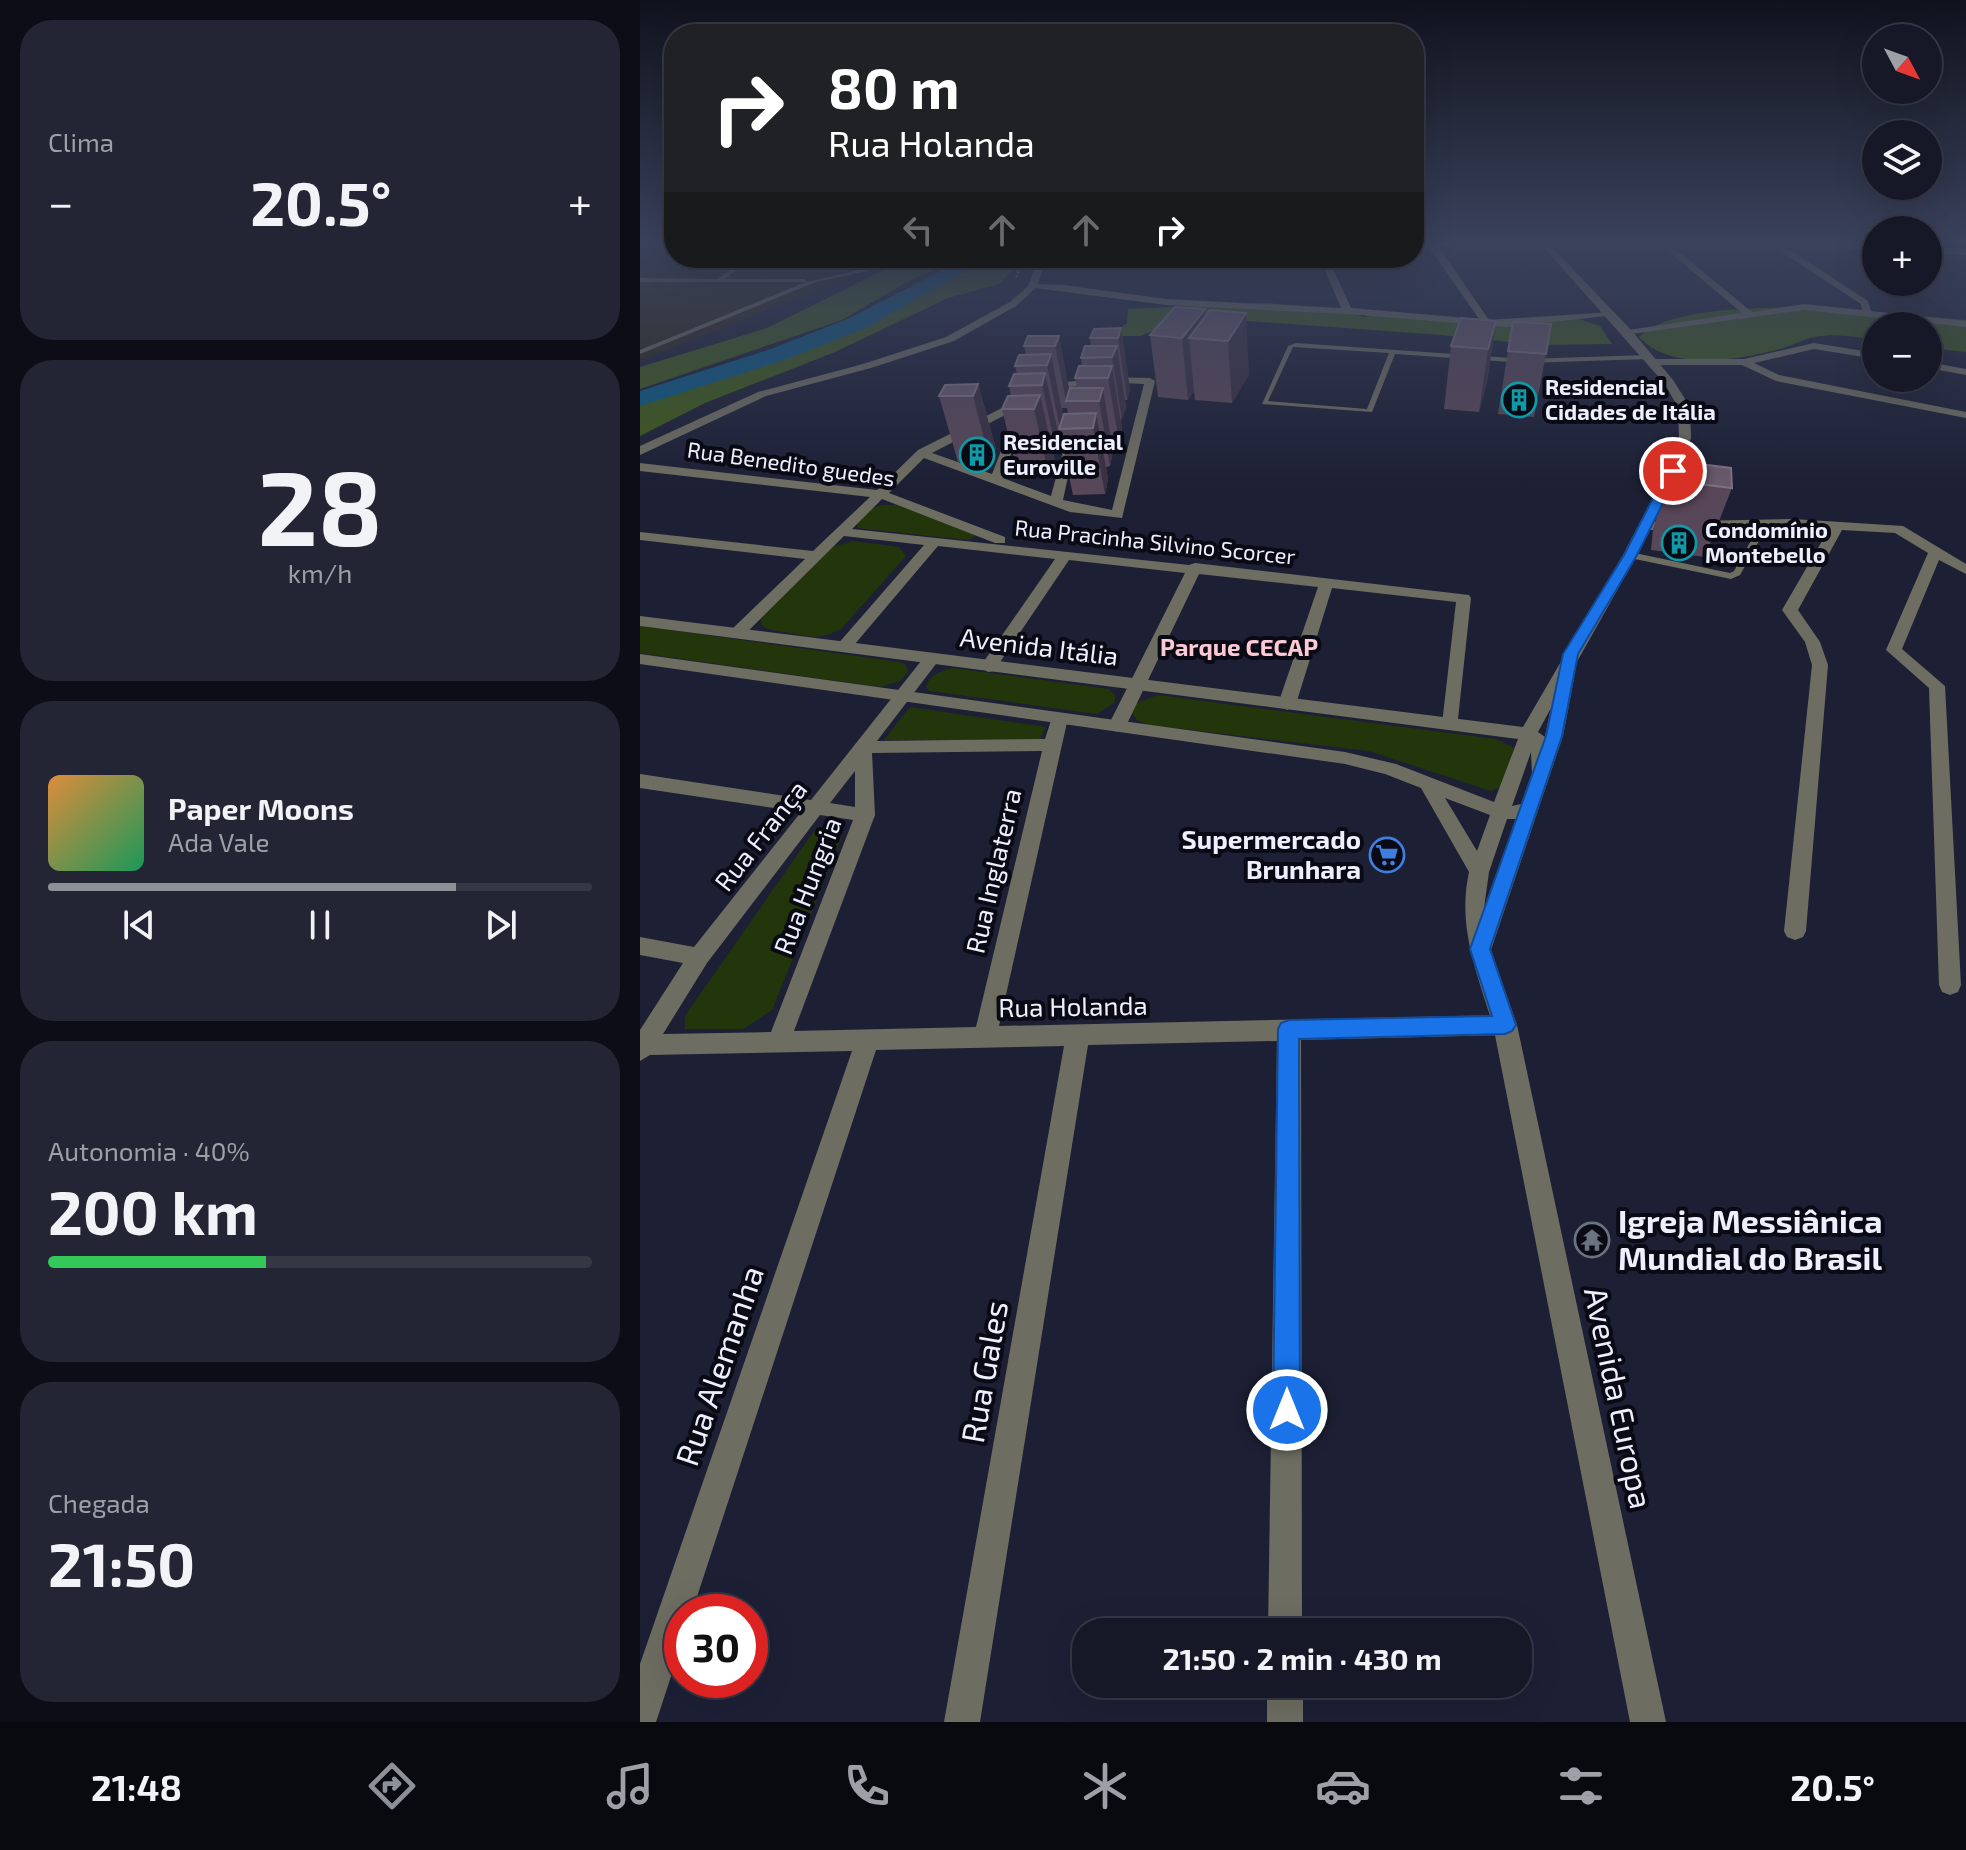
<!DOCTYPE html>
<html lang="pt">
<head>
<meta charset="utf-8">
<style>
	:root { --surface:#161828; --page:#232534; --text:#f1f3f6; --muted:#9ea0a8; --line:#353745; --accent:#8c9099 }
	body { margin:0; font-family:"Exo 2",sans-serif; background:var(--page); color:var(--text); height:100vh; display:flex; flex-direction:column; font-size:30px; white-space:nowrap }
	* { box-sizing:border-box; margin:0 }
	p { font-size:26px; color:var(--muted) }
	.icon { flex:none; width:44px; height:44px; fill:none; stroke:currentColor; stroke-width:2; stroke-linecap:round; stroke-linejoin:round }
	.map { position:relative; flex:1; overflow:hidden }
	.panel { display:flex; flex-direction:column; gap:20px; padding:20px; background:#0c0d16; width:640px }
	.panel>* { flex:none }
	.banner { position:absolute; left:24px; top:24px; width:760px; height:244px; border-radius:32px; box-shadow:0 8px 32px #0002,0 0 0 2px var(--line); background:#202124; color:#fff; overflow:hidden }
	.needle { width:52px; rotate:131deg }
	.fabs { position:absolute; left:1222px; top:24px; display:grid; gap:16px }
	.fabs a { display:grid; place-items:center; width:80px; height:80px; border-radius:50%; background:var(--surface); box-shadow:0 8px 32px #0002,0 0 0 2px var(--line); font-size:40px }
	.speed { position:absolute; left:24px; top:1594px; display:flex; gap:16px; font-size:40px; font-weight:700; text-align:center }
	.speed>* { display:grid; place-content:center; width:104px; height:104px; border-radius:50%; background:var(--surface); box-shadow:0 8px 32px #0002,0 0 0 2px var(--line); line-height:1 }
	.speed .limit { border:12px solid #d22; background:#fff; color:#111 }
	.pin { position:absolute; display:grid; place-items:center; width:68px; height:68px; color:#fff; margin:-34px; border:4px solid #fff; border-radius:50%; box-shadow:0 2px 8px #0007 }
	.me { position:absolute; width:88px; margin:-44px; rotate:0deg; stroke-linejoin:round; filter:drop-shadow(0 0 6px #0008) }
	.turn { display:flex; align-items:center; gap:28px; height:168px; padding:0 32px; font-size:36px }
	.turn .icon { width:104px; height:104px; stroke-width:2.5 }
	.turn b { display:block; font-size:56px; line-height:68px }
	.lanes { display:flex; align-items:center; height:76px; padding:0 32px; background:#0003; justify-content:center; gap:40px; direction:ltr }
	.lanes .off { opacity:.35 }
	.big { font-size:60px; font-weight:700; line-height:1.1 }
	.panel .card { flex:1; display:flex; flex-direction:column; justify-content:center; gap:12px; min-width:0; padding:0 28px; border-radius:32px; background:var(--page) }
	.panel .dial { align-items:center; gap:0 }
	.dial b { font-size:104px; line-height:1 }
	.song { display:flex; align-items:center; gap:24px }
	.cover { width:96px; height:96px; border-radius:12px; background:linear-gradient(135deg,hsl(30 70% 55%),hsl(150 70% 35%)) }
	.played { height:8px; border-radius:4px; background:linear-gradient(90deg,var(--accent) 75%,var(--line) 75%) }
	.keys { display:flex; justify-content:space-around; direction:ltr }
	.heat { display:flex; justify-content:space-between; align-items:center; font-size:44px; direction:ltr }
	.charge { height:12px; border-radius:6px; background:linear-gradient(90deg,#34c759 40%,var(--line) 0) }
	.trip { position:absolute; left:432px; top:1618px; width:460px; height:80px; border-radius:32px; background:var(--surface); box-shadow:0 8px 32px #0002,0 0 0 2px var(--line); font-weight:700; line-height:80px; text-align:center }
	.tabs { display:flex; height:128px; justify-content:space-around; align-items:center; background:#090a10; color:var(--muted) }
	.tabs .icon { width:56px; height:56px }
	.tabs .current { color:var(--accent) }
	.tabs b { font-size:36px; color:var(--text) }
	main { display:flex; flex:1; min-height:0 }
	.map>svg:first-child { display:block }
	.industrial { fill:#2f2818 }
	.green { fill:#23360b }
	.forest { fill:#3e5a19 }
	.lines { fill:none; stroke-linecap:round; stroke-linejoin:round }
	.river { fill:#0a5983; fill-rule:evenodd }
	.path { stroke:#888a9d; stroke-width:2; stroke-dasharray:2 2; stroke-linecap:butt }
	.service { fill:#6e6d61; fill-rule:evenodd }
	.minor { fill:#6e6d61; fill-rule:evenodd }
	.tertiary { fill:#6e6d61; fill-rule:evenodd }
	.wall { fill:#584759; fill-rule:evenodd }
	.shaded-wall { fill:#3a3043 }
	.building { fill:#68596b; stroke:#7d7082; stroke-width:2 }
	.route { fill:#1a73e8; stroke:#114b97; stroke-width:2 }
	.labels { text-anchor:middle; stroke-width:8; stroke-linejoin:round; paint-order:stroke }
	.far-poi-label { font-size:22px; font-weight:bold; fill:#edefff; stroke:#090a14; text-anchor:start }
	.far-street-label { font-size:22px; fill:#edefff; stroke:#090a14 }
	.far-neighbourhood-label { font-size:24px; font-weight:bold; fill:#fdc9d5; stroke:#090a14 }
	.street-label { font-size:26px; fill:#edefff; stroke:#090a14 }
	.poi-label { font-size:26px; font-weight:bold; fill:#edefff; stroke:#090a14; text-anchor:end }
	.near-poi-label { font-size:32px; font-weight:bold; fill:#edefff; stroke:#090a14; text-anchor:start }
	.near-street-label { font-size:32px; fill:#edefff; stroke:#090a14 }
</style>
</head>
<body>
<main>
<section class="panel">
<div class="card"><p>Clima</p>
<div class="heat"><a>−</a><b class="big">20.5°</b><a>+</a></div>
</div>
<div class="card dial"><b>28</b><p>km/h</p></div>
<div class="card">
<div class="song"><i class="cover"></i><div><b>Paper Moons</b><p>Ada Vale</p></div></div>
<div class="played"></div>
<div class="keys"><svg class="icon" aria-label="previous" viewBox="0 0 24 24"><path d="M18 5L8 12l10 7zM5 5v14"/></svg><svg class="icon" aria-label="pause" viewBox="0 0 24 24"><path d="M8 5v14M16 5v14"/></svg><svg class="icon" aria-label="next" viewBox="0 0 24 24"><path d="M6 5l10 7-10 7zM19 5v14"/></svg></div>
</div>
<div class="card"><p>Autonomia · 40%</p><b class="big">200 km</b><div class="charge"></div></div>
<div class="card"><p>Chegada</p><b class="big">21:50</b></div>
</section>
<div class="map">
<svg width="1326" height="1722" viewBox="0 0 1326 1722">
	<rect width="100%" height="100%" fill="#1d2035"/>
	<path class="industrial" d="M0 243H34V258H259L0 360Z"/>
	<path class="green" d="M243 505H256L332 532 335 536 328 540 218 528 216 522 232 508Z
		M213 541 259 547 266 556 201 629 187 635 173 637 127 629 121 624V618L193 547Z
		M0 626 259 662 266 665 268 672 260 681 240 687 0 653Z
		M312 668 469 689 475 695V702L457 714 290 691 286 687C290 674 300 672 312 668Z
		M517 695 856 739 874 748 863 786 851 791 729 751 509 725 497 720 491 712 495 704Z
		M270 707 406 727 399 741 244 740Z
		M187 827 198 831 201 839 132 1010 103 1029H45V1016L174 831Z"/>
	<path class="forest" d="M268 258H317L265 283 202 320 0 389V367L127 328Z
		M337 258H382L360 284 308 298 195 352 65 403 0 436V399L130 356 208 323 242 304 316 272Z
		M628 303 696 309 724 317 757 312 770 317 807 322 930 316 960 326 972 344 899 345 802 335 580 319 528 325 500 336H481L479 329 487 323 488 309Z
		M1176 307 1326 320V352L1288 348V326H1236V340C1216 337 1195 333 1175 337 1163 339 1151 346 1140 349 1097 360 1032 372 999 337 1031 305 1130 308 1176 307Z"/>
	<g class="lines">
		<path class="river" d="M325 258H348L226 328 144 360 0 406V391L128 350 210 318Z"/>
		<path class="path" d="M376 277 383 260"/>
		<path class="service" d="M105 258H111L85 279H165L167 282 223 269 247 258H254L227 271 176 282 0 354V350L166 282H0V278L78 279Z
			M656 343 885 359 1008 355 1011 357 1008 359 885 363 755 354 732 412 622 404 648 346ZM653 347 749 353 727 409 628 401Z
			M1113 537 1120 539 1100 575 1091 579 990 558 986 555 990 552 1090 573 1094 571Z"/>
		<path class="minor" d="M774 243H821L798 246 849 320 971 312 976 315 866 327 707 314 526 305 387 287 392 284 424 285 526 299 701 308 680 258H688L711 308 839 319 789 247H774Z
			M1019 243H1028L1112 312 1164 304 1222 310 1221 304 1133 246 1107 243 1236 246V250L1145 247 1228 301 1231 311 1326 321V327L1164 310 984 335 988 330 1102 313Z
			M1288 247 1326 249V255L1288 253Z
			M1174 343 1236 353V359L1174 349 1114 363 1139 375 1326 412V418L1136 381 1102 365H1013L1008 362 1013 359H1104Z
			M1288 362 1326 369V375L1288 368Z
			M464 377 510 378 515 381 482 518 430 512 284 458 249 493 365 537V543H355L242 499 212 529 549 565 555 563 829 595 831 598 817 728 811 730 802 724 816 602 692 588 656 704 647 710 638 704 678 587 559 574 486 726 477 732 468 726 545 573 429 560 354 671 348 672 340 667 415 559 298 546 209 651H197V645L284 545 204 536 103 636H91V630L165 559 0 540V532L173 551 230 497 0 471V463L237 490 278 450 382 398 402 384 447 380 452 383 451 385 409 389 390 402 292 453 352 474 373 420 383 418 363 478 411 496 427 437 437 434 423 500 472 510 504 384 460 382 459 380Z
			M1153 519 1263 526 1326 564V574L1299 560 1262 649 1305 686 1321 985 1318 992 1310 995 1302 992 1299 985 1289 688 1246 650 1288 553 1255 533 1202 530 1158 610 1180 642 1188 665 1166 931 1163 937 1155 940 1147 937 1144 931 1172 665 1165 642 1142 610 1189 529 1006 530 999 526 1006 522Z
			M291 655 299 660 237 741 405 739 413 714H425L428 718 359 1026 865 1015 873 1018 877 1025 873 1032 865 1035 661 1040 662 1632H628L637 1041 448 1045 340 1722H304L424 1046 236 1050 52 1612H42V1643L18 1716 16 1722H0V1664L212 1051 10 1055 0 1061V1030L43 963 0 955V937L54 947 161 812 0 788V774L171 800 285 656ZM402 751 336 1027 154 1031 235 815 232 753ZM215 771V807L190 803ZM180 815 213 820 131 1032 23 1034 67 963Z
			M627 1684H663V1722H627Z"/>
		<path class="tertiary" d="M900 243H908L992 331 1033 380 1050 407 1051 438 1039 471 997 555 930 674 934 678 923 736 851 950 877 1025 1026 1722H990L853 1025C837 973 817 927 829 872L781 788 745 774 705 764 0 664V654L705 752 756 764 854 802 878 739 0 626V616L883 727 983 555 1027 471 1039 438 1038 407 1024 383ZM911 708 905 736V737L898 732ZM891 752 892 773 881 804 872 806ZM805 798 850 815 837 851ZM867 819H876L844 908 849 872Z
			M398 258H406L397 287 376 306 314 341 231 368 126 396 0 455V446L118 392 223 364 306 337 370 302 388 286Z"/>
	</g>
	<path class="wall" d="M565 309V317L570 310 609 374 592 403 555 400 554 391 548 400 518 397 510 335Z
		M856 321 847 382 839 412 804 409 811 346Z
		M481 328 490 390 487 400H485L486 408 481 420 482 429 479 442H472L473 452 470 466 466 467 468 479 465 494 433 495 419 428 417 429 419 437 416 450H412L415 461 409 475H378L362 409 371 396 369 386 377 374 375 366 386 355 384 346 419 336 429 391 437 388 435 378 442 366 441 358 451 346 450 338ZM422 408H427L428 414 423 416Z
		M868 351 906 354 894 417 858 414Z
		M338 384 356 449 350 461 318 462 299 396Z
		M1035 461 1092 488 1065 557 1011 550 1013 529Z"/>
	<path class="shaded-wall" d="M565 309 567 339 549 338 554 391 548 400 542 338Z
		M606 313 609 374 592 403 588 341Z
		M856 321 847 382 839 412 848 349Z
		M481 328 490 390 487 400 478 338Z
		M419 336 431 398 426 401 415 346Z
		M477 346 486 408 482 420 472 357Z
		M411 354 423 417 420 428 407 365Z
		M472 366 482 429 479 442 468 378Z
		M405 373 419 437 416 450 402 385Z
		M338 384 356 449 350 461 333 396Z
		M463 388 473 452 470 466 459 401Z
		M400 395 415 461 409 475 394 409Z
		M456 413 468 479 465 494 453 428Z"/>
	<path class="building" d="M535 307 565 309 542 338 510 335Z
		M570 310 606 313 588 341 549 338Z
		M821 318 856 321 848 349 811 346Z
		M873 322 911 324 906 354 868 351Z
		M481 328 478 338H450L454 329Z
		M388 336H419L415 346H384Z
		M445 346H477L472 357 441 358Z
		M411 354 407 365 375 366 379 355Z
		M439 366H472L468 378H435Z
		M405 373 402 385 369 386 374 374Z
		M338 384 333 396H299L305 385Z
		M430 388H463L459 401H426Z
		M400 395 394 409H362L368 396Z
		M456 413 453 428 419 429 424 414Z
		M1035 461 1091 468 1092 488 1034 481Z"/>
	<linearGradient id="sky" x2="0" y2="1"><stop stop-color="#10121d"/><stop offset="0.5" stop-color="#3a425c"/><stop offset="1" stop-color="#3a425c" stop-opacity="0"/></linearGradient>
	<rect width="1326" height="484" fill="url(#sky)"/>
	<path class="route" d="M1033 468 1039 471 997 555 938 654 922 736 850 949 876 1025 872 1031 865 1034 659 1039 660 1410 656 1420 647 1424 637 1420 633 1410 638 1029 641 1023 649 1020 852 1016 830 949 906 736 923 654 984 555 1027 471Z"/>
	<defs>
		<g id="building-ring" transform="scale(1.8)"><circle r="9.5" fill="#090a14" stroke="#0f9aa8" stroke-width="1.5"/><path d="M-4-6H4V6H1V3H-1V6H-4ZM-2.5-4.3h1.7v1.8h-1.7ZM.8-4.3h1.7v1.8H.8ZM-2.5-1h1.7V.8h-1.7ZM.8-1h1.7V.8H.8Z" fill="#0f9aa8"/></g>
		<g id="supermarket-ring" transform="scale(1.8)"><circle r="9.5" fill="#090a14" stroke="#3f7fe0" stroke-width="1.5"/><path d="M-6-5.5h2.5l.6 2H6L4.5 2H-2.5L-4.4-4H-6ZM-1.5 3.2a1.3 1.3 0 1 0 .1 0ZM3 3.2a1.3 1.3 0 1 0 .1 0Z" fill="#3f7fe0"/></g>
		<g id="temple-ring" transform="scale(1.8)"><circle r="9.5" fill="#090a14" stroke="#6b7280" stroke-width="1.5"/><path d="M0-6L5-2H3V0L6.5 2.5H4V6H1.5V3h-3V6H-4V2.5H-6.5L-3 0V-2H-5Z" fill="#6b7280"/></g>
	</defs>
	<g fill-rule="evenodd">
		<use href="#building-ring" x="879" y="400"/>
		<use href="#building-ring" x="337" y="455"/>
		<use href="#building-ring" x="1039" y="543"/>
		<use href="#supermarket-ring" x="747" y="855"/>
		<use href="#temple-ring" x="952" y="1240"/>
	</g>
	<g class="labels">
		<g class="far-poi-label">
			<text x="905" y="395">Residencial<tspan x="905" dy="25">Cidades de Itália</tspan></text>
			<text x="363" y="450">Residencial<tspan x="363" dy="25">Euroville</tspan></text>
			<text x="1065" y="538">Condomínio<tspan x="1065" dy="25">Montebello</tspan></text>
		</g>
		<g class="far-street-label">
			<text transform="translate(151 464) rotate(8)" y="8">Rua Benedito guedes</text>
			<text transform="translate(515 542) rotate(6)" y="8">Rua Pracinha Silvino Scorcer</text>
		</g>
		<g class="far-neighbourhood-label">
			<text x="599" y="656">Parque CECAP</text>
		</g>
		<g class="street-label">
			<text transform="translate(399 647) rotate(7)" y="9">Avenida Itália</text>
			<text transform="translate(121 836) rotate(-52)" y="9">Rua França</text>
			<text transform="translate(354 871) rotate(-77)" y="9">Rua Inglaterra</text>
			<text transform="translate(168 886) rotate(-69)" y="9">Rua Hungria</text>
			<text transform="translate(433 1007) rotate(-1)" y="9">Rua Holanda</text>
		</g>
		<g class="poi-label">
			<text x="721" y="849">Supermercado<tspan x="721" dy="30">Brunhara</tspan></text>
		</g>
		<g class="near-poi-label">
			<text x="978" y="1233">Igreja Messiânica<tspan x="978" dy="37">Mundial do Brasil</tspan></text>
		</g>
		<g class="near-street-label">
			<text transform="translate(80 1366) rotate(-71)" y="11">Rua Alemanha</text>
			<text transform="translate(345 1372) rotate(-80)" y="11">Rua Gales</text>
			<text transform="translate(978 1398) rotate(78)" y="11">Avenida Europa</text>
		</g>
	</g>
</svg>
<div class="fabs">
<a><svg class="needle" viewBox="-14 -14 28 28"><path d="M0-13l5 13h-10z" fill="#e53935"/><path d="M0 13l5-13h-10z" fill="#9ea0a8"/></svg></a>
<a><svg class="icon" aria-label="layers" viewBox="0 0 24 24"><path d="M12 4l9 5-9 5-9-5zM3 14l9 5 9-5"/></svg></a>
<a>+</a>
<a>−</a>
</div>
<div class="speed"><div class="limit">30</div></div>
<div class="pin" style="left:1033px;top:471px;background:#d93025"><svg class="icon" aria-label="arrive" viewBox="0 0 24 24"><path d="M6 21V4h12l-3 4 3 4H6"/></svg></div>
<svg class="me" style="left:647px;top:1410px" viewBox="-20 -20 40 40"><circle r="17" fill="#1a73e8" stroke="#fff" stroke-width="3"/><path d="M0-11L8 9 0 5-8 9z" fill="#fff"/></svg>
<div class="trip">21:50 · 2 min · 430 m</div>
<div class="banner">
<div class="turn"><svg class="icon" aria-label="right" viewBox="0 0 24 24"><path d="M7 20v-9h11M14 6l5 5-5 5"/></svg><div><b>80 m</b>Rua Holanda</div></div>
<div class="lanes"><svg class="icon off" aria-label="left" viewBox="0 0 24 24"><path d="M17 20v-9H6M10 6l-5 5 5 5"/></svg><svg class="icon off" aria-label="ahead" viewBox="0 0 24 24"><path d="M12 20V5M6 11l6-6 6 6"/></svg><svg class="icon off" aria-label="ahead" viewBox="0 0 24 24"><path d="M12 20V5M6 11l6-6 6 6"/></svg><svg class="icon" aria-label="right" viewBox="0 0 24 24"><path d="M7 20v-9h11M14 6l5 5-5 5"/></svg></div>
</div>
</div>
</main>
<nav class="tabs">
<b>21:48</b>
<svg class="icon current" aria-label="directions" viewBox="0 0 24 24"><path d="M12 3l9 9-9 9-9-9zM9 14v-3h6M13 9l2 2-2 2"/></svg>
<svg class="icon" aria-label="music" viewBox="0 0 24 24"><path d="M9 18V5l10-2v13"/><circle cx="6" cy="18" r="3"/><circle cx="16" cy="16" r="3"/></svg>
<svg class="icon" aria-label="phone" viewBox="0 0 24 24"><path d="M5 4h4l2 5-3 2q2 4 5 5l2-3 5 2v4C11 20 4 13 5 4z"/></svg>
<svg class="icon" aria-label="climate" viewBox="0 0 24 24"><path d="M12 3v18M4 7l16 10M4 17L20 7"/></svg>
<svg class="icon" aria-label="car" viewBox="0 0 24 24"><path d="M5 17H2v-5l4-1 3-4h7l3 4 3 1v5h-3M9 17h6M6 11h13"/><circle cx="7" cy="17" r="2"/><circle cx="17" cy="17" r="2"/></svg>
<svg class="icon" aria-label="filters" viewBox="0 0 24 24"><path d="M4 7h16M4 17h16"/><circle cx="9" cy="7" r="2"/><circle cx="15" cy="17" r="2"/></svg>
<b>20.5°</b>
</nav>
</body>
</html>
